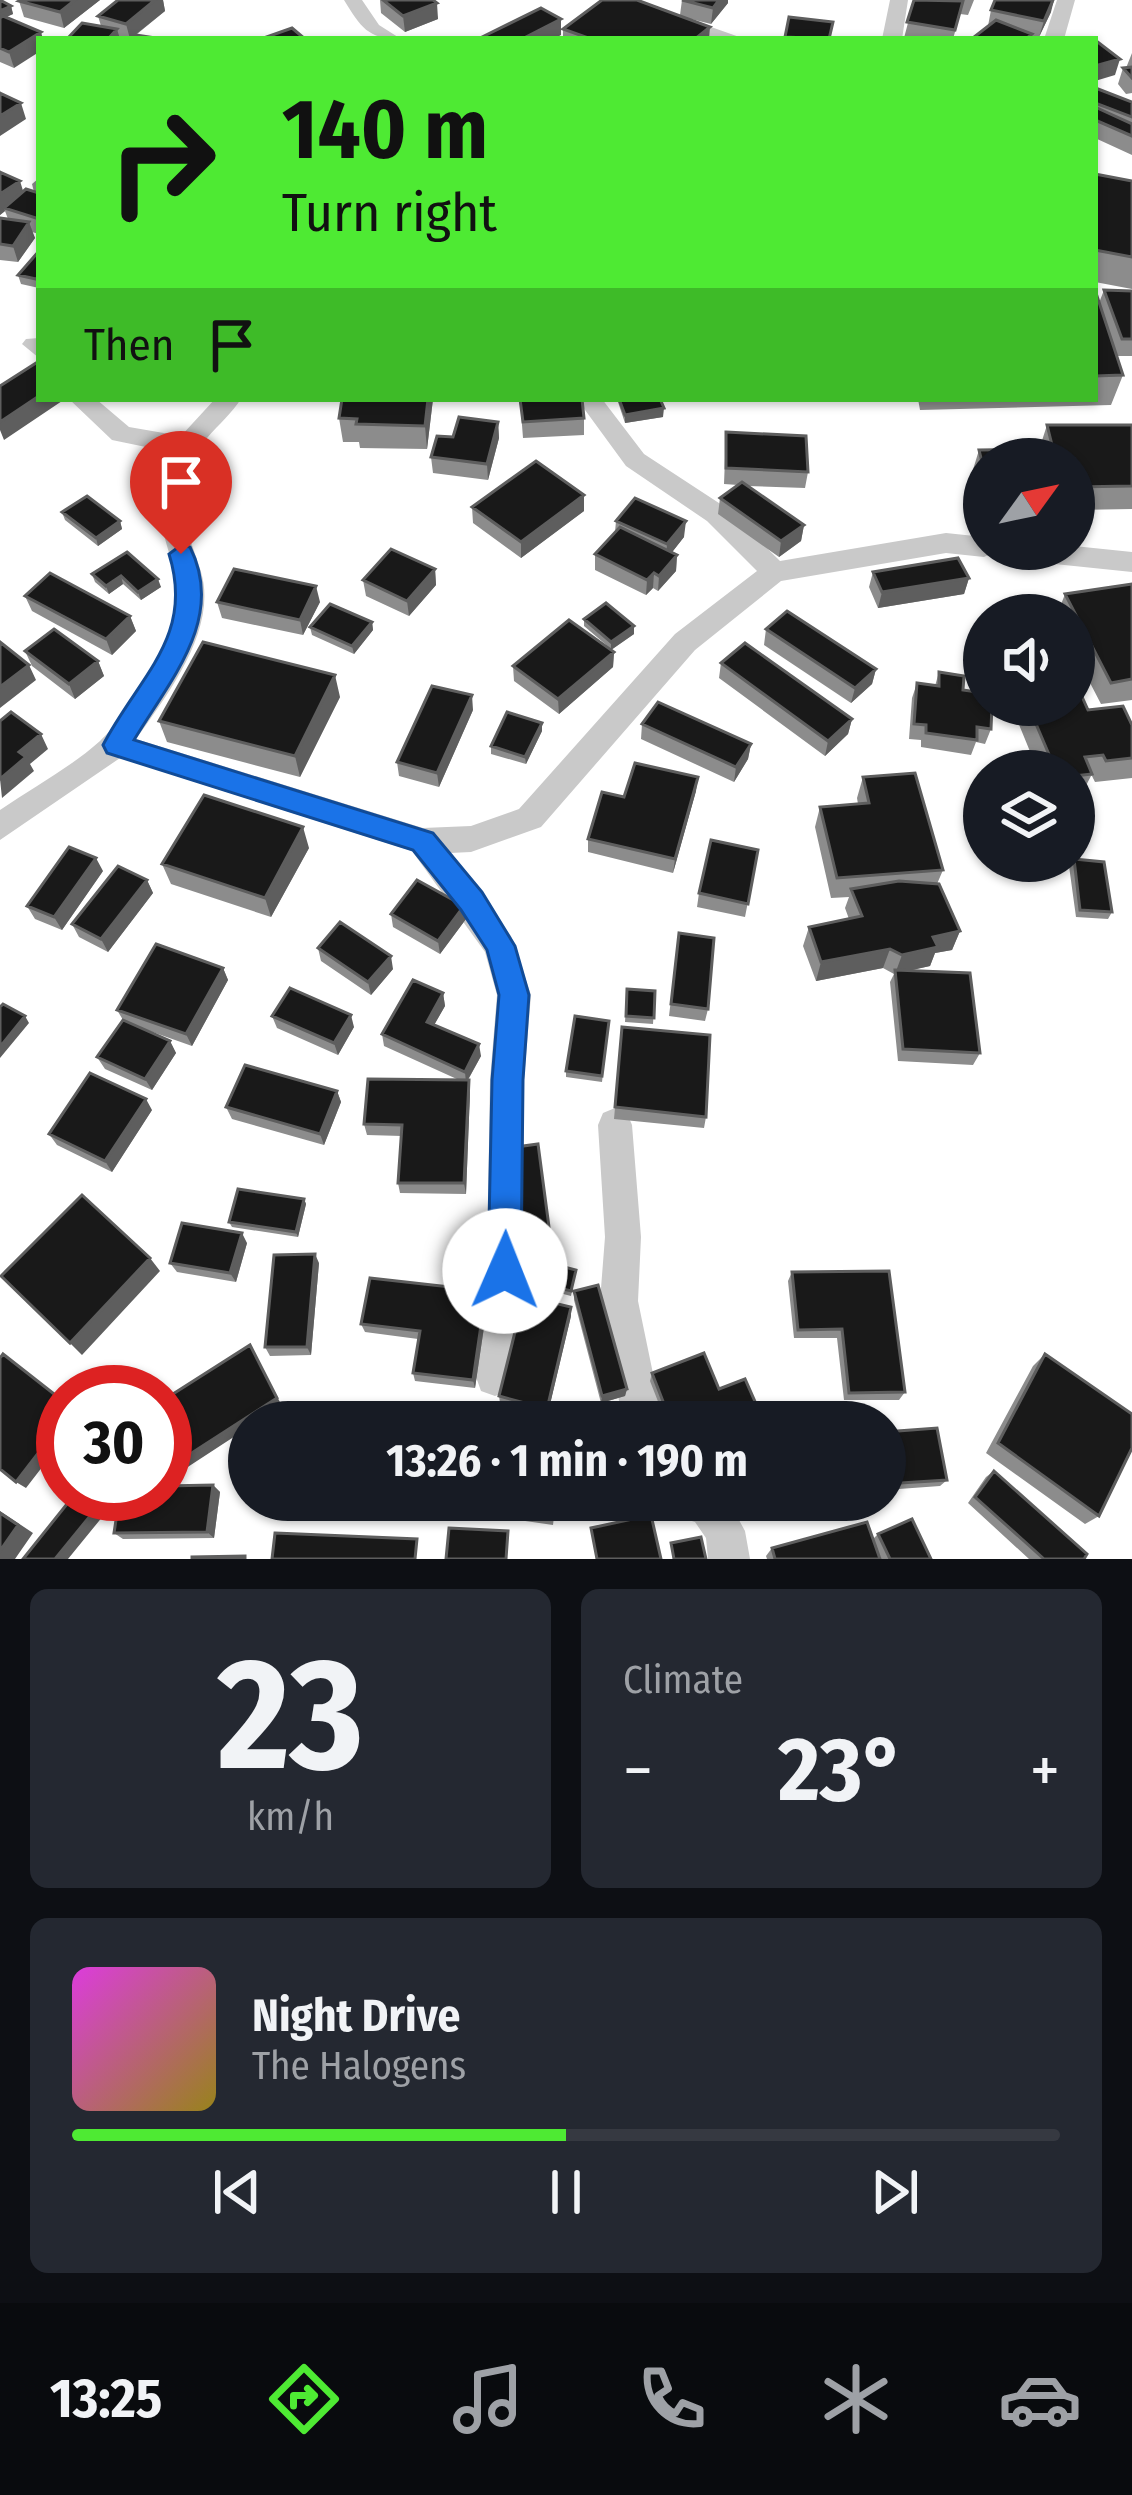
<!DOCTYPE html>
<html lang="en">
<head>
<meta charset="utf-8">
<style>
	:root { --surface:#171b24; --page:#242831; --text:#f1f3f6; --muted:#9ea1a6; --line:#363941; --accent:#4eea33 }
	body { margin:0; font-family:"Fira Sans Condensed",sans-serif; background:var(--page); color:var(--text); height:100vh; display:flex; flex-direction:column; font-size:45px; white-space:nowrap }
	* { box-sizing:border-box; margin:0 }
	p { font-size:39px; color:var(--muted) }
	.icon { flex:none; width:66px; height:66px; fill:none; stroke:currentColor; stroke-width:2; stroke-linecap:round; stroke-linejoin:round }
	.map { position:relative; height:1559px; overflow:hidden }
	.drawer { display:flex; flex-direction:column; gap:30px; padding:30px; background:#0d0f14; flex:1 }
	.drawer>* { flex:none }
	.top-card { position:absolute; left:36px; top:36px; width:1062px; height:366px; border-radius:0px; box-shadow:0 3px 9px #0004; background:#4eea33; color:#111; overflow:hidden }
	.needle { width:78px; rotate:57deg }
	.fabs { position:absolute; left:963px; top:438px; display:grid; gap:24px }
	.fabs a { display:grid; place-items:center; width:132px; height:132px; border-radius:50%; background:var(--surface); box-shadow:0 3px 9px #0004; font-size:60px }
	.speed { position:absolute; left:36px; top:1365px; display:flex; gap:24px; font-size:60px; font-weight:700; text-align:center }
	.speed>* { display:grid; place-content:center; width:156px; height:156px; border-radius:50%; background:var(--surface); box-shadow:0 3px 9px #0004; line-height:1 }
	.speed .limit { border:18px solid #d22; background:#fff; color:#111 }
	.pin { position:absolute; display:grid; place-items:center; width:102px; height:102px; color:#fff; margin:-123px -51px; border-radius:50% 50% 50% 0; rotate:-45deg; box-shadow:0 0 12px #0007 }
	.pin .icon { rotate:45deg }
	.me { position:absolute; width:132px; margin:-66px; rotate:1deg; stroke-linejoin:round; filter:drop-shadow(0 0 9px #0008) }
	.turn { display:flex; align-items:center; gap:42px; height:252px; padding:0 48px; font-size:54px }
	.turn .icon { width:156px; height:156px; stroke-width:2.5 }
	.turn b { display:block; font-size:84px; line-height:102px }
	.then { display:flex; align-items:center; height:114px; padding:0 48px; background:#0003; gap:24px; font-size:45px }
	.big { font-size:90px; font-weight:700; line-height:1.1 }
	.drawer .card { flex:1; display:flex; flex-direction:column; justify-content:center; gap:18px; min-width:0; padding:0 42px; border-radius:18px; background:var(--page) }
	.drawer .dial { align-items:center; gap:0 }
	.dial b { font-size:156px; line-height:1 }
	.song { display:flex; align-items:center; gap:36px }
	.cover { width:144px; height:144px; border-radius:18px; background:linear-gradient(135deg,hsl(300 70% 55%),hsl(50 70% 35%)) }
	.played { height:12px; border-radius:6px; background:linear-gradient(90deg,var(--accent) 50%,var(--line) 50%) }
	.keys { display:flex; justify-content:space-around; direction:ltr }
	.heat { display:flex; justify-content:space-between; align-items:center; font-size:66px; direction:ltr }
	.drawer .tiles { flex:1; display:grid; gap:30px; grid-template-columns:1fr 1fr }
	.card:last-child { grid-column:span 2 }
	.trip { position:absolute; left:228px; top:1401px; width:678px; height:120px; border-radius:60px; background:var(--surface); box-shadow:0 3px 9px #0004; font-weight:700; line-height:120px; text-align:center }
	.tabs { display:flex; height:192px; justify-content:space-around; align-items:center; background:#090b0e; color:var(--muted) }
	.tabs .icon { width:84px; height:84px }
	.tabs .active { color:var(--accent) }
	.tabs b { font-size:54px; color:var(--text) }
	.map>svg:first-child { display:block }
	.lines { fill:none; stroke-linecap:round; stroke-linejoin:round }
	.street { fill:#c9c9c9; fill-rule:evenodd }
	.wall { fill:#8c8c8c }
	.shaded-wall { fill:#5e5e5e }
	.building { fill:#191919; stroke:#5e5e5e; stroke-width:3 }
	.route { fill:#1a73e8; stroke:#114b97; stroke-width:3 }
</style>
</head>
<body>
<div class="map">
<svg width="1132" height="1559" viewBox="0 0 1132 1559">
	<rect width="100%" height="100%" fill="#fff"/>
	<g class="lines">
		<path class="street" d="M344 0H362L379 25 401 39C367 39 361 27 344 0Z
			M607 0H635L745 39H716Z
			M890 0H908L902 39H882Z
			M1057 0H1075L1064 39H1044Z
			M39 338V358L22 344 26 339Z
			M69 399H96L129 427 181 436 215 399H241C223 426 189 447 183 481 177 513 192 542 201 572 218 629 168 694 136 739L423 828 471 826 519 809 675 634 757 571 707 521 626 466 577 399H602L644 454 725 507 780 561 946 533 984 537V549L1074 546 1132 552V572L1006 559 994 552 984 557 946 553 781 581 695 650 541 827 471 852 450 853 511 936 531 995 524 1080 523 1271 514 1377 509 1391 495 1396 481 1391 476 1377 487 1271 490 1080 497 995 485 952 412 851 120 758 0 840V810C33 787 70 768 100 741 131 713 184 628 177 586 169 537 142 500 170 452L112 440Z
			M615 1108 627 1113 632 1125 641 1237 638 1301 663 1422H623L600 1301 605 1237 598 1125 603 1113Z
			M663 1500H728L745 1531 750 1559H708L706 1538 695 1522 669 1514Z"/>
	</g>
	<path class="wall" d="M0 0 11 6 13 14 6 17 14 68 0 62Z
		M100 0 64 28 24 17 19 1Z
		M118 0H163L165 11 131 39 119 37 120 39H67L101 26 98 16Z
		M380 0H433L438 19 405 32 381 13Z
		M682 0 728 3 711 24 691 19 709 39H563V29L680 15Z
		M914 0H974L968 15 960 14 953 39 904 38Z
		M991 10 1051 12 1039 37 1032 36 1031 39H974L988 26Z
		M1132 53V93L1126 94 1118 84 1123 68H1126Z
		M1095 91 1132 102V155L1095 138Z
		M0 172 23 191 34 192 32 184 39 178V234L32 232 35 238 18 262 0 260V218L8 219 5 211 0 215Z
		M1095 174 1132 181V289L1095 282Z
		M39 251V288L21 284 18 275Z
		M1095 290 1099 303 1104 290 1132 291V356H1116L1123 375 1111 405 920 410 918 399H1095Z
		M342 399H433L427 449 360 448 359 442H343L339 418Z
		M520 399 584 418V435L523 438Z
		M617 399H660L663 417 625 423Z
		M498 422 499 438 488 480 433 473 431 457 453 437Z
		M1047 425H1132V509L1074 510V459H984V510H981L972 473 979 450H1039Z
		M726 432 808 472 805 488 747 486 804 525 801 541 779 557 718 514 720 498 738 485 724 484Z
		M584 495V511L521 558 473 523 472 507Z
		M62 512 120 521 122 529 98 546 65 520Z
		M616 521 684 537 672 552 677 555 676 571 658 591 653 588 646 595 595 570V554L615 532Z
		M127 552 161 587 141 600 123 584 109 594 95 582 92 574Z
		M435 569 436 585 409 616 366 596 363 580Z
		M873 572 969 578 964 594 878 608 869 587Z
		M1132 584V700L1101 704 1074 652V615H1057L1065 594Z
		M25 596 130 616 136 631 112 655 32 611Z
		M217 602H320L303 635 222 618Z
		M584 619 634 626V634L611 650 614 652 613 667 559 714 514 681 513 666 611 649 584 626Z
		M372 622 373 630 354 654 312 635 310 627Z
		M766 629 876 669 872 684 851 703 764 645Z
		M25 651 98 661 104 676 75 699 32 666Z
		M721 663 852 719 848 734 825 756 719 678Z
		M939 672 963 690 991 729 985 744 976 742 971 755 921 747V740L909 739 912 698 917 683 935 686Z
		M340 697 300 777 167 742 159 721Z
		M1011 705H1074L1132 725V778L1095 782 1092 776H1091L1081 795 1074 796V771H1038Z
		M473 710 439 787 399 776 397 762Z
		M542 723V731L526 764 491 754V746Z
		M642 724 751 744 748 759 734 782 641 739Z
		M863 777 943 870 937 884 960 931 952 950 935 953 930 966 911 970 980 1053 973 1065 898 1061 890 982 894 974 883 968 816 981 803 946 809 927 849 919 845 908 849 897 831 898 815 827 820 807 858 804 857 798Z
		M696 791 673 873 588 852V839L624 797Z
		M309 848 271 917 171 884 162 864Z
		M758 850 745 917 697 907 699 893Z
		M1072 861 1112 912 1108 919 1076 917 1069 866Z
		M103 871 62 930 35 919 27 906Z
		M147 880 153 893 108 952 79 937 72 924Z
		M464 906 466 919 440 954 393 927 391 914Z
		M679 933 708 1009 705 1021 669 1016Z
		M318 948 393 969 371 995 321 961Z
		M223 968 228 980 192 1046 144 1029 170 1041 176 1053 152 1090 105 1069 97 1057 123 1020 117 1010Z
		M627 989 655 991 653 1024 625 1022Z
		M443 993 445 1006 434 1025 481 1056 468 1080 470 1092 466 1194 400 1193 398 1183 402 1136 367 1135 364 1124 459 1080 384 1046 382 1034Z
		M272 1016 354 1027 338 1055 277 1028Z
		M609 1021 602 1082 566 1077V1071Z
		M622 1027 706 1117 704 1128 614 1119Z
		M337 1091 341 1102 324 1145 232 1119 226 1107Z
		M152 1110 112 1172 57 1145 49 1134Z
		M509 1148 549 1227V1237L520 1240Z
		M304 1199 306 1204 298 1237 232 1227 229 1222Z
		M247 1243 236 1282 177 1272 170 1263Z
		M319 1263 311 1355 270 1356 265 1347Z
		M792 1272 905 1392 899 1400H844L837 1338H794L788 1281Z
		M575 1275 571 1296 521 1283V1278Z
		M486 1291 488 1300 475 1388 415 1381 413 1373 418 1339 365 1332 361 1324Z
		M574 1291 627 1389 625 1396 601 1403 574 1300Z
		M571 1316 547 1417 500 1403 499 1396Z
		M1045 1354 1099 1516 1085 1524 986 1453 1033 1366Z
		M652 1373 719 1389 764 1422H666L650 1381Z
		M885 1432 947 1480 940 1486 885 1490Z
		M994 1471 1084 1559H1029L968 1503 986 1477Z
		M213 1485 220 1492 214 1538 123 1539 114 1533 120 1495 75 1494Z
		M556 1500 553 1525 436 1508 434 1502Z
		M878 1534 931 1559H881L875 1544 880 1559H767L766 1556 772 1548 873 1539Z"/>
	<path class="shaded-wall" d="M75 0H100L64 28 60 12Z
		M155 0H163L165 11 130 39 126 24Z
		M719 0H728V3L711 24 713 8Z
		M1054 0 1051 12 1039 37 1044 21Z
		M437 3 438 19 405 32 403 16Z
		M11 6 13 14 0 20V11Z
		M561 19V35L554 39H522Z
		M710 27 709 39H695Z
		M117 29 120 39H108Z
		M41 32 43 39H39V52L14 68 9 52Z
		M1120 59 1115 75 1095 81V66Z
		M21 103 26 119 0 136V116Z
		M20 181 25 197 4 208 5 211 0 215V194Z
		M29 222 35 238 18 262 13 246Z
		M39 396V399H65L4 440 0 430V422Z
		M428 399H433L427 449 425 426Z
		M664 408 663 417 625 423V415Z
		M498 422 499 438 488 480 487 464Z
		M584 495V511L521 558V542Z
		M120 521 122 529 98 546 96 538Z
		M686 521 684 537 666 560 667 544Z
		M804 525 801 541 779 557 781 541Z
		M677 555 676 571 658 591 659 576Z
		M435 569 436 585 409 616 407 601Z
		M654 573 653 588 646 595 647 580Z
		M121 576 123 584 109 594 106 586Z
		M969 578 964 594 878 608 882 592Z
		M158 579 161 587 141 600 138 592Z
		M316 586 320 602 303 635 300 620Z
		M130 616 136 631 112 655 106 639Z
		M372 622 373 630 354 654 352 646Z
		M634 626V634L611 650V642Z
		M614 652 613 667 559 714 558 699Z
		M98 661 104 676 75 699 69 684Z
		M29 665 36 680 0 708V687Z
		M876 669 872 684 851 703 855 688Z
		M335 675 340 697 300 777 295 756Z
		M472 695 473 710 439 787 437 773Z
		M852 719 848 734 825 756 828 741Z
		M542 723V731L526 764 525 757Z
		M41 734 48 749 30 764 34 771 2 798 0 779 19 752Z
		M751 744 748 759 734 782 736 767Z
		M698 777 696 791 673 873 675 859Z
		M303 827 309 848 271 917 265 898Z
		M96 858 103 871 62 930 54 917Z
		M147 880 153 893 108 952 101 939Z
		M464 906 466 919 440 954 438 941Z
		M960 931 952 950 935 953 930 966 895 974 902 955 933 937Z
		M890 949 883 968 816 981 821 962Z
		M391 956 393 969 371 995 368 982Z
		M223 968 228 980 192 1046 186 1034Z
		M443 993 445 1006 429 1034 427 1022Z
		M351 1015 354 1027 338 1055 334 1043Z
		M25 1016 29 1023 0 1058V1047Z
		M170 1041 176 1053 152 1090 145 1079Z
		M479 1044 481 1056 466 1083 465 1072Z
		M469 1080 470 1092 466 1194 464 1183Z
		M337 1091 341 1102 324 1145 320 1134Z
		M146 1099 152 1110 112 1172 105 1161Z
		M304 1199 306 1204 298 1237 296 1232Z
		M242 1233 247 1243 236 1282 230 1273Z
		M315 1254 319 1263 311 1355 307 1347Z
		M150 1258 160 1271 82 1355 70 1343Z
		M486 1291 488 1300 475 1388 473 1380Z
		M571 1307V1316L547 1417V1409Z
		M250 1345 282 1406 257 1422H249V1427L177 1474 170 1467Z
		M627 1389 625 1396 601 1403 602 1396Z
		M63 1421V1440L26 1488 16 1482Z
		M213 1485 220 1492 214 1538 207 1532Z
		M108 1494H121L68 1559H55Z
		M0 1511 33 1533 15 1559H0Z"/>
	<path class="building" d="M0 0 11 6 0 11Z
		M21 0H75L60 12 19 1Z
		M118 0H155L126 24 98 16Z
		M383 0H433L437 3 403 16Z
		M602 0H637L710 27 695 39H591L563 29Z
		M682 0H719L713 8Z
		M914 0 963 1 955 30 907 22Z
		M995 0H1053L1044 21 991 10Z
		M541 8 561 19 522 39H478Z
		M3 16 41 32 9 52 0 48V18Z
		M789 17 833 22 829 39 785 37Z
		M996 20 1032 34 1026 39H979L974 37Z
		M82 23 117 29 108 39H67Z
		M292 28 305 39H261Z
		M136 35 162 39H133Z
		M1095 40 1120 59 1095 66Z
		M1132 67V78L1123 68Z
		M1098 89 1132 102V117L1095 103V91Z
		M0 93 21 103 0 116Z
		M1095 107 1132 124V136L1095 120Z
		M0 172 20 181 0 194Z
		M1095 174 1132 181V257L1095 250Z
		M26 189 39 193V219L4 208Z
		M0 218 29 222 13 246 0 244Z
		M39 251V276L36 279 18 275Z
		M1095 290 1123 375 1095 376Z
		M1104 290 1132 291V339H1122Z
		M36 363 39 365V396L0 422V386Z
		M342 399H428L425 426 356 424 357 419 339 418Z
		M520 399H582L584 418 523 422Z
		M619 399H660L664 408 625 415Z
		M459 417 498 422 487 464 431 457 437 436 453 437Z
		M1047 425H1132V486L1074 487V459H984V470L979 450 1053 449Z
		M726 432 806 436 808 472 726 468Z
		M536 461 584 495 521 542 472 507Z
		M742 482 804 525 781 541 720 498Z
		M87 496 120 521 96 538 62 512Z
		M635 498 686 521 667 544 616 521Z
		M620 527 677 555 659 576 654 573 647 580 595 554Z
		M391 549 435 569 407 601 363 580Z
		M127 552 158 579 138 592 121 576 106 586 92 574Z
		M958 558 969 578 882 592 873 572Z
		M234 569 316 586 300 620 217 602Z
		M50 573 130 616 106 639 25 596Z
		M1132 584V679L1111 683 1065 594Z
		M606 603 634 626 611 642 584 619Z
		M330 604 372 622 352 646 310 627Z
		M787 611 876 669 855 688 766 629Z
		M569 620 614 652 558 699 513 666Z
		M54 629 98 661 69 684 25 651Z
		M0 642 29 665 0 687Z
		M203 642 335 675 295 756 159 721Z
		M745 643 852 719 828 741 721 663Z
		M939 672 964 676 963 690 984 693V705H992L991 729 977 727V740L926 733V725L914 724 917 683 939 686Z
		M1074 679 1088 710 1123 706 1132 725V758L1106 761 1103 755 1085 757 1092 774 1074 776V771H1056L1028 705H1074Z
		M432 686 472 695 437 773 397 762Z
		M658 702 751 744 736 767 642 724Z
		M11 712 41 734 19 752 26 757 0 779V721Z
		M507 712 542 723 525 757 491 746Z
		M635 763 698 777 675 859 588 839 602 792 624 797Z
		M915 773 943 870 837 878 820 807 869 803 863 777Z
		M204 795 303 827 265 898 162 864Z
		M711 840 758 850 748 904 699 893Z
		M69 847 96 858 54 917 27 906Z
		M1074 859 1104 862 1112 912 1080 910Z
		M118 866 147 880 101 939 72 924Z
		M417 880 464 906 438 941 391 914Z
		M899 881 939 884 960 931 933 937 938 947 902 955 890 949 821 962 809 927 862 916 851 889Z
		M340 922 391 956 368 982 318 948Z
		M679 933 714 938 708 1009 671 1004Z
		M156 944 223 968 186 1034 117 1010Z
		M895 970 970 973 980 1053 903 1049Z
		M413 980 443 993 427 1022 479 1044 465 1072 382 1034Z
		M290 988 351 1015 334 1043 272 1016Z
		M627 989 655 991 654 1018 626 1016Z
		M3 1004 25 1016 0 1047V1007Z
		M575 1016 609 1021 602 1076 566 1071Z
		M123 1020 170 1041 145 1079 97 1057Z
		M622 1027 710 1035 706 1117 615 1107Z
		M245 1065 337 1091 320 1134 226 1107Z
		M90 1073 146 1099 105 1161 49 1134Z
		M368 1079 469 1080 464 1183H398L402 1125 364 1124Z
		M538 1144 549 1227 519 1231 509 1148Z
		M238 1189 304 1199 296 1232 229 1222Z
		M82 1195 150 1258 70 1343 1 1276Z
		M182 1223 242 1233 230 1273 170 1263Z
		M315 1254 307 1347H265L274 1255Z
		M526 1257 576 1270 571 1291 521 1278Z
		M889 1271 905 1392 849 1393 842 1329 798 1330 792 1272Z
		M370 1278 486 1291 473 1380 413 1373 420 1331 361 1324Z
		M598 1285 627 1389 602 1396 574 1291Z
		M524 1296 571 1307 547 1409 499 1396Z
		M250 1345 277 1398 170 1467 165 1458V1399Z
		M704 1353 719 1389 745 1379 764 1422H671L652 1373Z
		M3 1354 63 1401V1421L16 1482 0 1469V1358Z
		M1045 1354 1132 1414V1448L1099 1516 998 1443Z
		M622 1405 627 1422H572V1419Z
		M319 1411 426 1412 425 1422H318Z
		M937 1428 947 1480 885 1484V1432Z
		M994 1471 1087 1554 1084 1559H1044L975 1497Z
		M213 1485 207 1532 114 1533 120 1494H165V1486Z
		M75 1494H108L55 1559H23Z
		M434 1500H555L552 1519 434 1502Z
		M0 1513 18 1525 0 1551Z
		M651 1515 661 1559H597L591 1528Z
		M912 1519 931 1559H890L878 1534Z
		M867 1522 880 1559H775L772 1548Z
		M449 1528 508 1531 506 1559H446Z
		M275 1533 417 1539 415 1559H272Z
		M701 1537 706 1559H674L671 1543Z
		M245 1556V1559H192V1557Z"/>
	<path class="route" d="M181 545 190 547C226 619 170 680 134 740L433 833 482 892 515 946 529 995 523 1080 521 1271 516 1283 505 1288 493 1283 488 1271 492 1080 499 995 487 950 461 910 413 850 107 753 103 745C139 676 195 637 169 554Z"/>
</svg>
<div class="fabs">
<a><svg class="needle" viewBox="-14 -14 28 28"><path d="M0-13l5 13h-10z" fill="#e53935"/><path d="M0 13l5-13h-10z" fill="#9ea1a6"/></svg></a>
<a><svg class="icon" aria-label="sound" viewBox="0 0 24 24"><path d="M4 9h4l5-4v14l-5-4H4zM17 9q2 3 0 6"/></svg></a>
<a><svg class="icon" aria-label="layers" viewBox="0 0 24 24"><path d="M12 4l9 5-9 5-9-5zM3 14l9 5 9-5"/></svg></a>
</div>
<div class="speed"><div class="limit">30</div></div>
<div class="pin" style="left:181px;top:554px;background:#d93025"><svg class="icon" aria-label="arrive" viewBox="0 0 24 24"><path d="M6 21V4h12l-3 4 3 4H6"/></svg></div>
<svg class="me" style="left:505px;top:1271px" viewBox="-20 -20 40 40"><circle r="19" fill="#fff"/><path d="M0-13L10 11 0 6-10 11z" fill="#1a73e8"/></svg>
<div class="trip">13:26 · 1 min · 190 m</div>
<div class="top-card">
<div class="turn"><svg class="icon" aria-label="right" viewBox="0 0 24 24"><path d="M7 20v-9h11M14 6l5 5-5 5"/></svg><div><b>140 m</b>Turn right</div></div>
<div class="then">Then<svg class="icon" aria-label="arrive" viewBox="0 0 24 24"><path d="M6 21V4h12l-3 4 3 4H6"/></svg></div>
</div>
</div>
<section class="drawer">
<div class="tiles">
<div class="card dial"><b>23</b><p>km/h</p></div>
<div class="card"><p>Climate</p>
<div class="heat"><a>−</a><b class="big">23°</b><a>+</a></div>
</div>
<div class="card">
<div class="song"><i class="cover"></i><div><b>Night Drive</b><p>The Halogens</p></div></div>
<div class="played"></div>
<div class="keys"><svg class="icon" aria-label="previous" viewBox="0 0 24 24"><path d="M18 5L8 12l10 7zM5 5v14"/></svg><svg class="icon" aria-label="pause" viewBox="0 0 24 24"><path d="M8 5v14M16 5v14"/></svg><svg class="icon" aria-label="next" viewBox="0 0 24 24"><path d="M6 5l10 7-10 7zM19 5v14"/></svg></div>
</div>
</div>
</section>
<nav class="tabs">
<b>13:25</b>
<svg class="icon active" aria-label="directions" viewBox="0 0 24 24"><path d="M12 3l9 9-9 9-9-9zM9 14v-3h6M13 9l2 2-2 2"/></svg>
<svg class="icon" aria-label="music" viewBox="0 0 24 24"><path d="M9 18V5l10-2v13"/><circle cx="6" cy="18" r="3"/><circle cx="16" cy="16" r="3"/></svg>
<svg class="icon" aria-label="phone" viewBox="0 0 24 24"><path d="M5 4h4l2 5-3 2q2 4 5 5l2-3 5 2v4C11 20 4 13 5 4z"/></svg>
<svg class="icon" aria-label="climate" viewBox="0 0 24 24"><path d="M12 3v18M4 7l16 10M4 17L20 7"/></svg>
<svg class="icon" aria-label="car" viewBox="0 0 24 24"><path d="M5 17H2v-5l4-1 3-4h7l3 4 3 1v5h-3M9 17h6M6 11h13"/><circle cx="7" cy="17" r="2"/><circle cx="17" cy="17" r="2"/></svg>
</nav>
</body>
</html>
